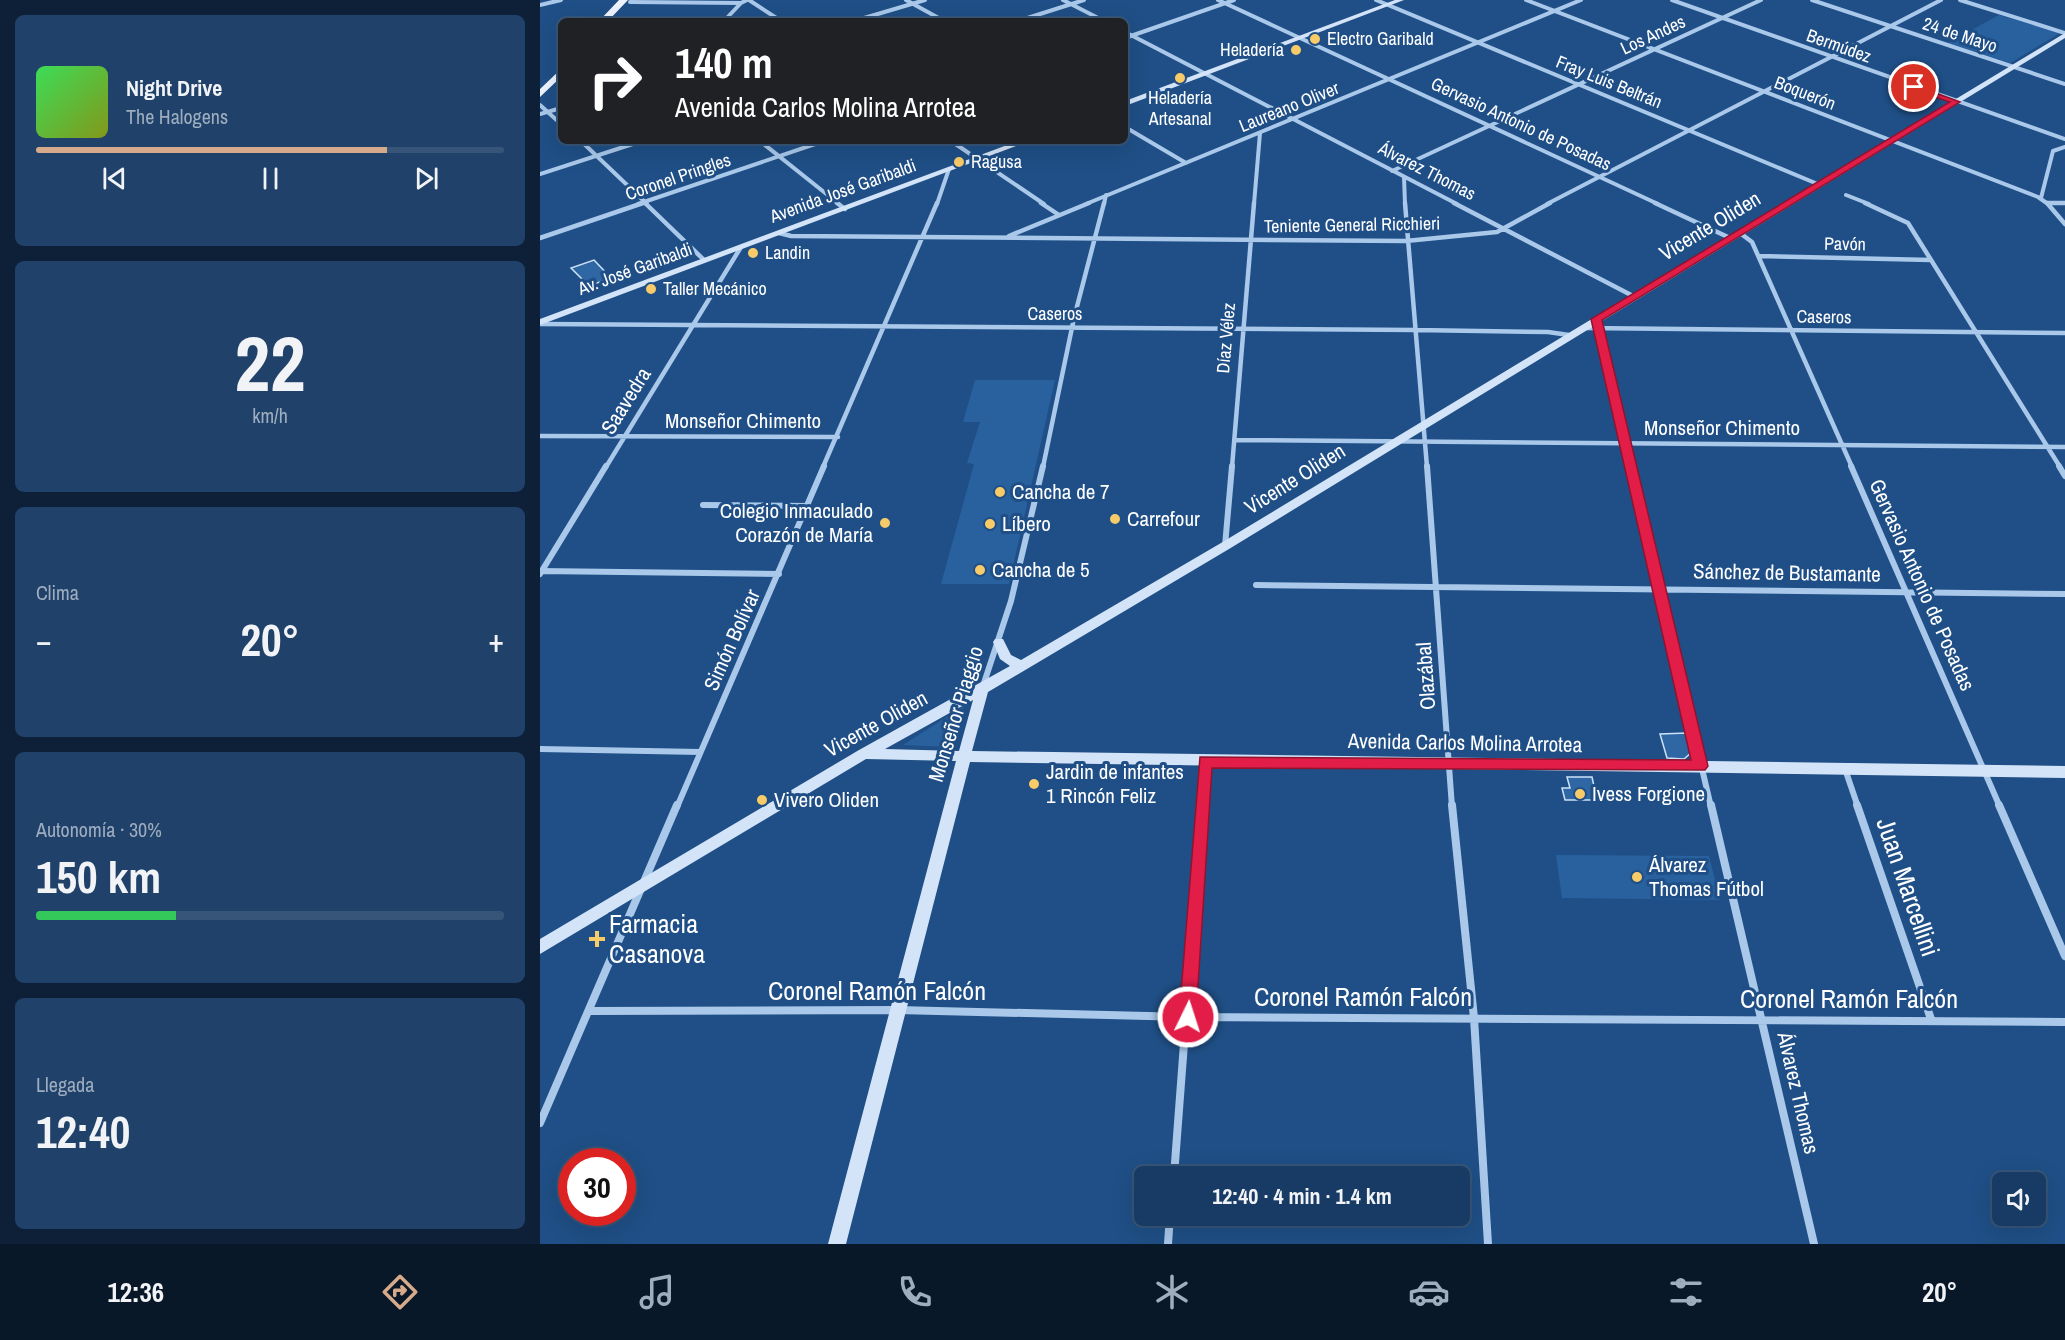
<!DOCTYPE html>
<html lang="es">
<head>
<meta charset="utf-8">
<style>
	:root { --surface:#173b64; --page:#20426a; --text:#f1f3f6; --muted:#9eadbf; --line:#365578; --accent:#d6ab8b }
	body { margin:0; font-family:"Archivo Narrow",sans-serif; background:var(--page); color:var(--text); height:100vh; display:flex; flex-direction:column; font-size:22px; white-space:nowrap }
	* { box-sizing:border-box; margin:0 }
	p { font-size:20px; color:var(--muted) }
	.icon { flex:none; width:33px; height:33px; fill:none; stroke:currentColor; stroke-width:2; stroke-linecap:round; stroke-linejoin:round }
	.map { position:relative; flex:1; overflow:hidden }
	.side { display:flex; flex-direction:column; gap:15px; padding:15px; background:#0d2037; width:540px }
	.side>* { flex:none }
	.banner { position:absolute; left:18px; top:18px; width:570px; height:126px; border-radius:9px; box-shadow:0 6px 24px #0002,0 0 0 2px var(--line); background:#202124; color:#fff; overflow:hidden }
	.controls { position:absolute; left:1452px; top:1172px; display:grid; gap:12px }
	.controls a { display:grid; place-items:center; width:54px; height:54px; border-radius:9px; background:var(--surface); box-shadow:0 6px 24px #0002,0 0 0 2px var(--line); font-size:30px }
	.speed { position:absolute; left:18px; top:1148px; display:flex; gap:12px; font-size:30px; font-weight:700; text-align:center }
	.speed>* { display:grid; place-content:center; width:78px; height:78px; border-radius:50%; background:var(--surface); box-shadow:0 6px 24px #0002,0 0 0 2px var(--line); line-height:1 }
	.speed .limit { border:9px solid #d22; background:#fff; color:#111 }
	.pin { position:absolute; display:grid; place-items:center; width:51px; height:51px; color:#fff; margin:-26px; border:3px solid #fff; border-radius:50%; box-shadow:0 2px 6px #0007 }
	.me { position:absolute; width:66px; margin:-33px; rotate:4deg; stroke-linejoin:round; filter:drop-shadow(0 0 4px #0008) }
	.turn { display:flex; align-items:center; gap:21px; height:126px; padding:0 18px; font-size:27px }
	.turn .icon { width:78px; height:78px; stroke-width:2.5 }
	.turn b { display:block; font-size:42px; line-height:51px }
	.big { font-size:45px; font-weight:700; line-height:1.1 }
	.side .card { flex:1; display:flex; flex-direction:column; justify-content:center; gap:9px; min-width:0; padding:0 21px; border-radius:9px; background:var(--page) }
	.side .dial { align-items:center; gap:0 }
	.dial b { font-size:78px; line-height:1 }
	.song { display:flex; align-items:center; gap:18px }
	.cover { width:72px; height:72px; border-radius:9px; background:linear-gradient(135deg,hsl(130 70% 55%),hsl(70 70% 35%)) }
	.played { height:6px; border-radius:3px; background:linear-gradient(90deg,var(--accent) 75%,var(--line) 75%) }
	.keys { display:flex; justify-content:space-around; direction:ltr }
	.heat { display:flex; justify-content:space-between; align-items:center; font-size:33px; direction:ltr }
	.charge { height:9px; border-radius:4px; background:linear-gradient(90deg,#34c759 30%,var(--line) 0) }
	.trip { position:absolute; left:594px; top:1166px; width:336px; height:60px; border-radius:9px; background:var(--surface); box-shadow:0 6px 24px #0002,0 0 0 2px var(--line); font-weight:700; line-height:60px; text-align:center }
	.dock { display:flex; height:96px; justify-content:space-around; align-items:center; background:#091828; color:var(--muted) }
	.dock .icon { width:42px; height:42px }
	.dock .current { color:var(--accent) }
	.dock b { font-size:27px; color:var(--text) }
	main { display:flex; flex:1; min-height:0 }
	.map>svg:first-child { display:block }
	.green { fill:#29619f }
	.building { fill:#2f66a4; stroke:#cde2f8; stroke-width:1.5 }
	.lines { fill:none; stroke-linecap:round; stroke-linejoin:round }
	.street-far3 { stroke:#a9c8ea; stroke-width:4 }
	.street-far2 { stroke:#a9c8ea; stroke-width:4.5 }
	.street-far1 { stroke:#a9c8ea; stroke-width:6 }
	.street { stroke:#a9c8ea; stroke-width:8 }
	.secondary { fill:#d4e4f8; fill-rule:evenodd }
	.primary { fill:#edf4fe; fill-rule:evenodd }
	.route { fill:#e11d48; stroke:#92132f; stroke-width:1.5 }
	.poi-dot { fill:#f8cb69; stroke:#1f4f86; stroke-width:2 }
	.labels { text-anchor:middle; stroke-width:6; stroke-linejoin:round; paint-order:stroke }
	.far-street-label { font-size:18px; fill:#fff; stroke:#1f4f86 }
	.far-poi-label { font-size:18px; fill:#fff; stroke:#1f4f86; text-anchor:start }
	.street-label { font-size:21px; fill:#fff; stroke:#1f4f86 }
	.poi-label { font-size:21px; fill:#fff; stroke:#1f4f86; text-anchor:start }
	.near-street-label { font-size:26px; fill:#fff; stroke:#1f4f86 }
	.near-poi-label { font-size:26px; fill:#fff; stroke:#1f4f86; text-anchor:start }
</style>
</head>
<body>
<main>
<section class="side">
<div class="card">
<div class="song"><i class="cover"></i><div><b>Night Drive</b><p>The Halogens</p></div></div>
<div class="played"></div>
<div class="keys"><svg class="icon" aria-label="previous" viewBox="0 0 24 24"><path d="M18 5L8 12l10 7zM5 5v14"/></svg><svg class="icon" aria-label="pause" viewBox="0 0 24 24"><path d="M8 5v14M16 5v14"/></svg><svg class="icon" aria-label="next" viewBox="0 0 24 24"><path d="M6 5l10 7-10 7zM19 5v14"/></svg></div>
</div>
<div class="card dial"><b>22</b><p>km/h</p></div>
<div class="card"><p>Clima</p>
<div class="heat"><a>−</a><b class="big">20°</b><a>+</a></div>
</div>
<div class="card"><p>Autonomía · 30%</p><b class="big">150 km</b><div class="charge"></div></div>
<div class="card"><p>Llegada</p><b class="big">12:40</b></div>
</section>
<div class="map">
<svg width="1525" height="1244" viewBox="0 0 1525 1244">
	<rect width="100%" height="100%" fill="#1f4f86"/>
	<path class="green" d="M1459 15 1520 33 1470 63 1408 43Z
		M435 380H515L469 584H401L434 464 427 463 440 422H423Z
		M424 706 410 747 363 745Z
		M1016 855 1169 856 1180 900 1022 898Z"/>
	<path class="building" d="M54 260 71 278 49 286 31 268Z
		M1147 733 1152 752 1144 759 1127 758 1120 734Z
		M1027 777H1052L1057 800H1025L1022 788H1030Z"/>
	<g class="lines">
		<path class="street-far3" d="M209 0 241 21
			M366 0 404 21
			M523 0 564 21
			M678 0 1118 204
			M836 0 1280 185
			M986 0 1498 197 1508 204
			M1132 0 1525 139
			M1272 0 1525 84
			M1420 0 1525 33
			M90 2 201 3 207 0
			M0 5 21 0
			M184 21 201 3
			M314 21 385 0
			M478 21 544 0
			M585 32 917 204
			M585 38 694 0
			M0 105 21 124
			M0 114 21 108
			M585 127 646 163
			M41 141 107 204
			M220 141 299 204
			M411 141 504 204
			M852 171 1221 0
			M0 174 102 141
			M864 177 865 204
			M1306 195 1329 204
			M1501 198 1513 151 1525 147
			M1507 203H1525
			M98 204 284 141
			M397 204 409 169
			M546 204 1041 0
			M564 204 566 195
			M714 204 720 133
			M1007 204 1401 0"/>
		<path class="street-far2" d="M105 203 164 260
			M297 203 305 209
			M501 203 519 215
			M865 203 887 467
			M914 203 1093 296
			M1115 203 1190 238
			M1325 203 1368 223 1520 467
			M1507 203 1525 224
			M1507 203H1525
			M239 233 251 236 866 241 957 232 1010 203
			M1200 233 1212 242 1312 467
			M469 236 549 203
			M0 238 103 203
			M1219 256 1391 260
			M1056 319 1091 467
			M0 324 876 330 1008 332 1029 335
			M1044 328 1525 333
			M0 436 298 437
			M695 440 1525 447
			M66 467 201 247
			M283 467 397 203
			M503 467 534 318 564 203
			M692 467 714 203"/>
		<path class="street-far1" d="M887 466 912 807
			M1091 466 1171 807
			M1311 466 1460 807
			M1519 466 1525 476
			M163 505 268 506
			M685 546 692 466
			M0 571 239 574
			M0 574 66 466
			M716 585 1525 594
			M443 686 471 601 503 466
			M0 749 160 752
			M1305 769 1318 807
			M137 807 284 466
			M662 807 665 761"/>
		<path class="street" d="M912 805 934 1018 948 1244
			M1171 805 1274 1244
			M1317 805 1391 1019
			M1459 805 1525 956
			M49 1011 357 1010 648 1017 1525 1022
			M0 1123 137 805
			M634 1176 662 805
			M628 1244 630 1215"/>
		<path class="secondary" d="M855 0H864L585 106V101Z
			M1525 33V38L689 549 448 692 432 751 1525 766V778L430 762 306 1244H288L416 761 326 759 0 954V939L319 750 470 666 460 659 453 642 455 639H463L471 655 481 660 681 543ZM433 700 419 751 345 749Z
			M478 141H489L0 325V319Z"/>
		<path class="primary" d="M79 0H88L68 21H59Z
			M21 69V77L0 97V89Z"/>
	</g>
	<path class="route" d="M1374 85 1420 102 1062 320 1168 766 1165 770 672 768 656 1017 654 1023 648 1026 641 1023 639 1017 660 757 1151 760 1051 319 1410 102 1371 89Z"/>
	<g class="poi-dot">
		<circle cx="775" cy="39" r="6"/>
		<circle cx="756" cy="50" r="6"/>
		<circle cx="640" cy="78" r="6"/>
		<circle cx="419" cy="162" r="6"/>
		<circle cx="213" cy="253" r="6"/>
		<circle cx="111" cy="289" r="6"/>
		<circle cx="460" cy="492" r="6"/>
		<circle cx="575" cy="519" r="6"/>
		<circle cx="345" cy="523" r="6"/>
		<circle cx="450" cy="524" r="6"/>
		<circle cx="440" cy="570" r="6"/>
		<circle cx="494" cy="784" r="6"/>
		<circle cx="1040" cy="794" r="6"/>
		<circle cx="222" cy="800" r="6"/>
		<circle cx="1097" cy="877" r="6"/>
		<path d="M54 930h6v6h6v6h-6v6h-6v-6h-6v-6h6z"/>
	</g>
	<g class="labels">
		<g class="far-street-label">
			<text transform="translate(1113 35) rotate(-25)" y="6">Los Andes</text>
			<text transform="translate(1420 35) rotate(18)" y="6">24 de Mayo</text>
			<text transform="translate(1299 46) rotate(20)" y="6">Bermúdez</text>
			<text transform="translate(1069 82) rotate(22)" y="6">Fray Luis Beltrán</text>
			<text transform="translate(1265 93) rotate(21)" y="6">Boquerón</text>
			<text transform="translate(749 107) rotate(-22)" y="6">Laureano Oliver</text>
			<text transform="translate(981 124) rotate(25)" y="6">Gervasio Antonio de Posadas</text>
			<text transform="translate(887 171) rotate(27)" y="6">Álvarez Thomas</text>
			<text transform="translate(138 177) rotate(-19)" y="6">Coronel Pringles</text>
			<text transform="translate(303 191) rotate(-20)" y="6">Avenida José Garibaldi</text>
			<text transform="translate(812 225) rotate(-1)" y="6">Teniente General Ricchieri</text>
			<text transform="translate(1305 244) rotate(1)" y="6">Pavón</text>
			<text transform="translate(95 269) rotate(-20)" y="6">Av. José Garibaldi</text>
			<text x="515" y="320">Caseros</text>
			<text transform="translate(1284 317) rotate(1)" y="6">Caseros</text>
			<text transform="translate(686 338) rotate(-85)" y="6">Díaz Vélez</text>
		</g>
		<g class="far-poi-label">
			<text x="787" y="45">Electro Garibald</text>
			<text x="744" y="56" text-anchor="end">Heladería</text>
			<text x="640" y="104" text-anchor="middle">Heladería<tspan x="640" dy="21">Artesanal</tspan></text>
			<text x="431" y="168">Ragusa</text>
			<text x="225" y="259">Landin</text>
			<text x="123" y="295">Taller Mecánico</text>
		</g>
		<g class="street-label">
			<text transform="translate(1170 226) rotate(-31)" y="7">Vicente Oliden</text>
			<text transform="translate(86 401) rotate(-58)" y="7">Saavedra</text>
			<text x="203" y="428">Monseñor Chimento</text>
			<text x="1182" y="435">Monseñor Chimento</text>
			<text transform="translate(755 479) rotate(-32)" y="7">Vicente Oliden</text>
			<text transform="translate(1247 573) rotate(1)" y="7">Sánchez de Bustamante</text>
			<text transform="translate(1382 585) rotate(66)" y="7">Gervasio Antonio de Posadas</text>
			<text transform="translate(192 640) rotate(-66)" y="7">Simón Bolívar</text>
			<text transform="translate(886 676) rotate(-94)" y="7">Olazábal</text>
			<text transform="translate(416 714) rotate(-73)" y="7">Monseñor Piaggio</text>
			<text transform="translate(336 724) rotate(-29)" y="7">Vicente Oliden</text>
			<text transform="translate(925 743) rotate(1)" y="7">Avenida Carlos Molina Arrotea</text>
			<text transform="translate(1258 1093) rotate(77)" y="7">Álvarez Thomas</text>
		</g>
		<g class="poi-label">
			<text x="472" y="499">Cancha de 7</text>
			<text x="333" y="518" text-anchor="end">Colegio Inmaculado<tspan x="333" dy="24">Corazón de María</tspan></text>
			<text x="587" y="526">Carrefour</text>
			<text x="462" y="531">Líbero</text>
			<text x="452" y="577">Cancha de 5</text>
			<text x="506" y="779">Jardin de infantes<tspan x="506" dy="24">1 Rincón Feliz</tspan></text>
			<text x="1052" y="801">Ivess Forgione</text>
			<text x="234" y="807">Vivero Oliden</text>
			<text x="1109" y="872">Álvarez<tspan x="1109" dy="24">Thomas Fútbol</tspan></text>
		</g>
		<g class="near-street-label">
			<text transform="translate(1368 887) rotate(71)" y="9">Juan Marcellini</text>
			<text x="337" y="1000">Coronel Ramón Falcón</text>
			<text x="823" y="1006">Coronel Ramón Falcón</text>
			<text x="1309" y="1008">Coronel Ramón Falcón</text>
		</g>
		<g class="near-poi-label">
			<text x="69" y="933">Farmacia<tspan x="69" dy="30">Casanova</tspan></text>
		</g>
	</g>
</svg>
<div class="controls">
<a><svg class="icon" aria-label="sound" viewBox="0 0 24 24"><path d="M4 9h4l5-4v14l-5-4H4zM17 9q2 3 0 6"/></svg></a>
</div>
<div class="speed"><div class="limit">30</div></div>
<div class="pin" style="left:1374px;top:87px;background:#d93025"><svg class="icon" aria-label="arrive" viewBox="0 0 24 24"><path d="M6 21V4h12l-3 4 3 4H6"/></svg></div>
<svg class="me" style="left:648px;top:1017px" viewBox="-20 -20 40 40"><circle r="17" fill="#e11d48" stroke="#fff" stroke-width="3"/><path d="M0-11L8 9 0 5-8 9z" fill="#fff"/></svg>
<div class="trip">12:40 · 4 min · 1.4 km</div>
<div class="banner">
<div class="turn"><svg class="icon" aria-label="right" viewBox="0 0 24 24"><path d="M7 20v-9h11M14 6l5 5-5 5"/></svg><div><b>140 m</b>Avenida Carlos Molina Arrotea</div></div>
</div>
</div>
</main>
<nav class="dock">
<b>12:36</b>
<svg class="icon current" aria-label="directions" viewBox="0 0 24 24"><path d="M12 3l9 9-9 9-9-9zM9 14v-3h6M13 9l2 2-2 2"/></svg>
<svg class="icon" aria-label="music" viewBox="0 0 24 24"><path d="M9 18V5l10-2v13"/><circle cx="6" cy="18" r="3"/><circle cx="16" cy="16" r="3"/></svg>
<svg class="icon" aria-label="phone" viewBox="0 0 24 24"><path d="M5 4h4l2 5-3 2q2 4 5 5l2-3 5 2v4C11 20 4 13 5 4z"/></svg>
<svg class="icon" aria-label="climate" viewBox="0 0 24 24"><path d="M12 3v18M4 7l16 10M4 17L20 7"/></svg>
<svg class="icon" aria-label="car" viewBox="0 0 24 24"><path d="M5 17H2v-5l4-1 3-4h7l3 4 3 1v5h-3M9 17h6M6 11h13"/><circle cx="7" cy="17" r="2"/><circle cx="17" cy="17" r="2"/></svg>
<svg class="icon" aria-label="filters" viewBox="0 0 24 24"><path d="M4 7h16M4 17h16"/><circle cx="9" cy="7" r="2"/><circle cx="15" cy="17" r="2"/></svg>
<b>20°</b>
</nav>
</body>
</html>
